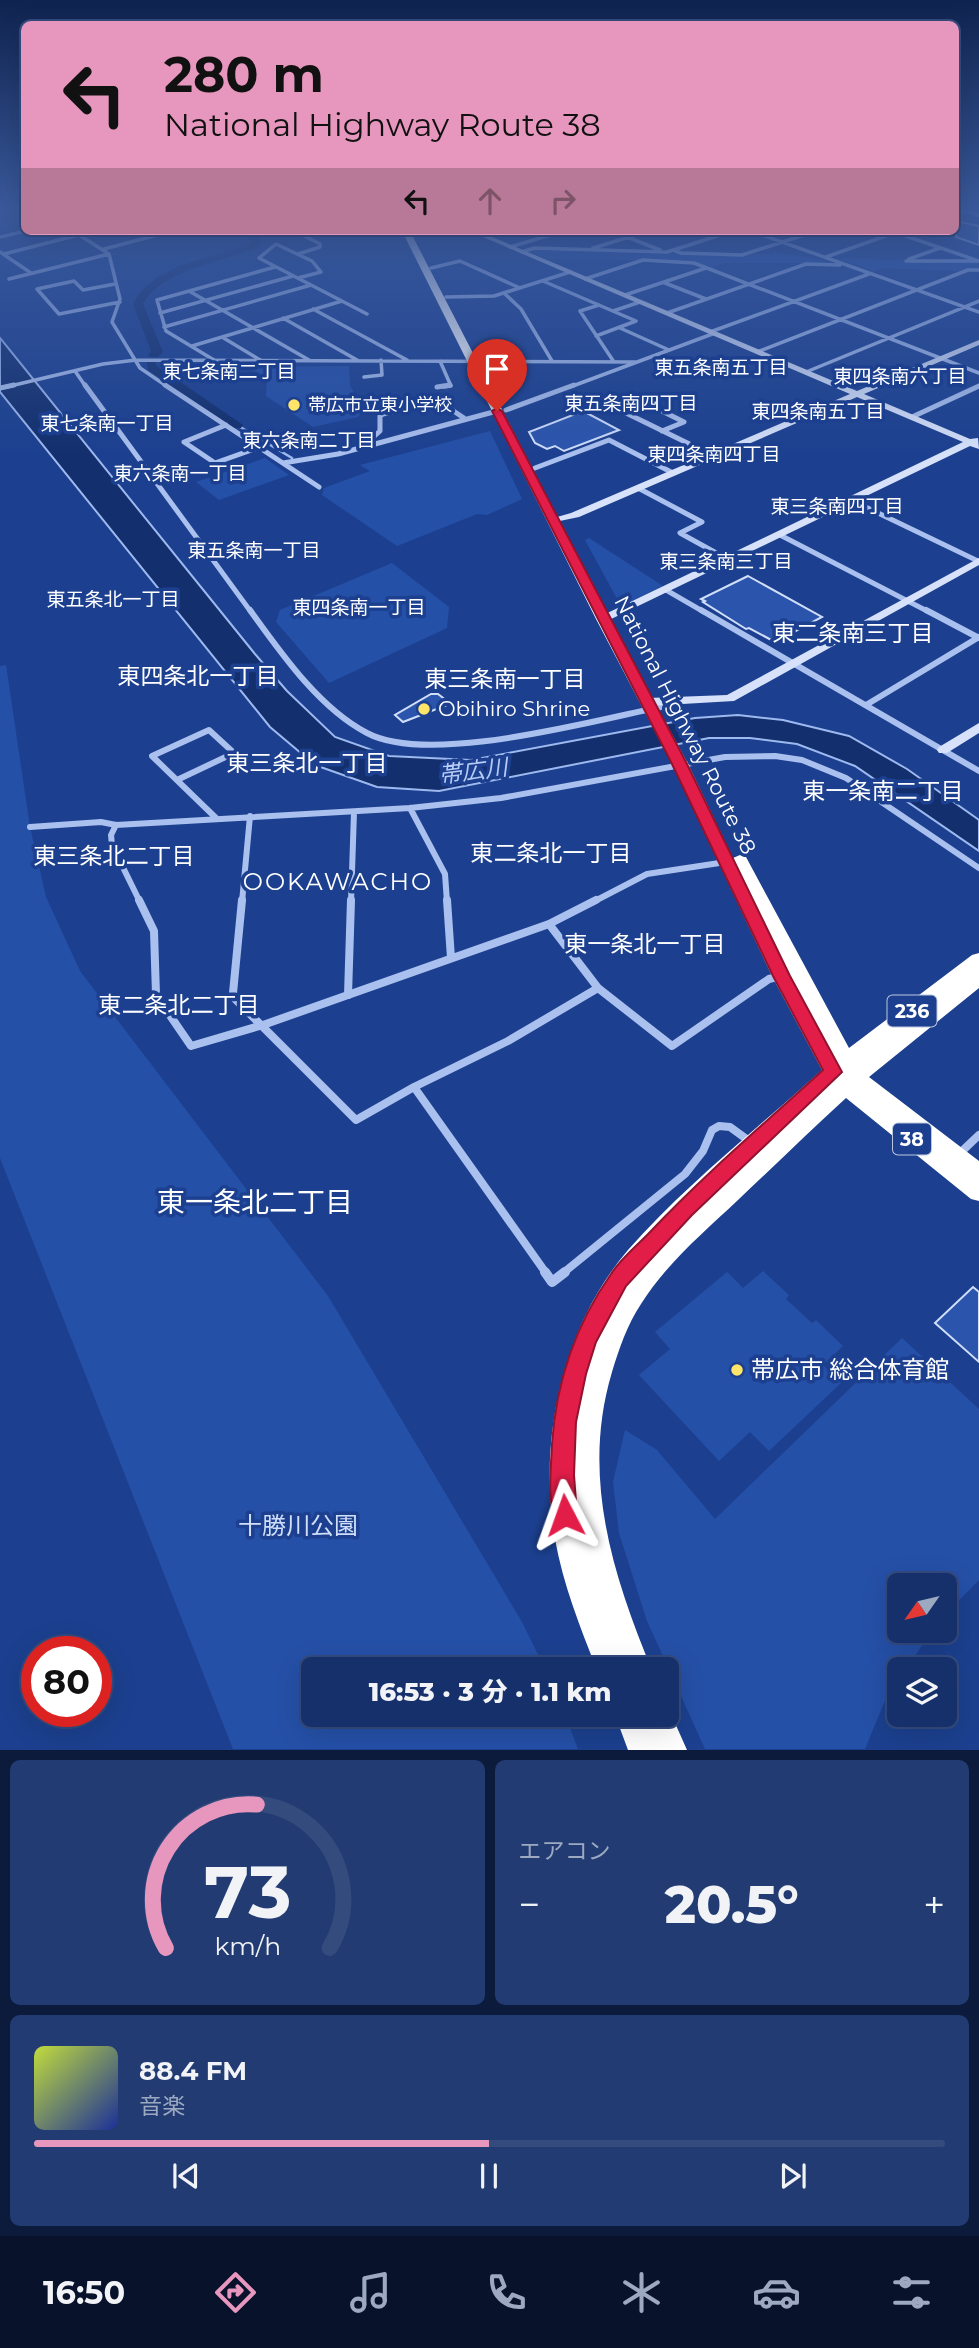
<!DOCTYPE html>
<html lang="ja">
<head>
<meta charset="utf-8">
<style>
	:root { --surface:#15306b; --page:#223c73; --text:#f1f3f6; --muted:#9da9c1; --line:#344b7e; --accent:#e797bd }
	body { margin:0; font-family:Montserrat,"Noto Sans JP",sans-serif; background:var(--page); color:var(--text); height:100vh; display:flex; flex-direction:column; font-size:26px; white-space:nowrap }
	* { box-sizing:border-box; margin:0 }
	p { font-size:23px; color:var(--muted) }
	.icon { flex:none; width:38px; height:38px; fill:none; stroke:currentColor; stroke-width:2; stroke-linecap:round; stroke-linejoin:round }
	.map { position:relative; height:1750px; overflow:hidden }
	.details { display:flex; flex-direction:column; gap:10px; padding:10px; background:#0c1a3b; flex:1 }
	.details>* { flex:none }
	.banner { position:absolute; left:21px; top:21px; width:938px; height:214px; border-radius:10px; box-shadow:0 7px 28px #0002,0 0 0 2px var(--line); background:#e797bd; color:#111; overflow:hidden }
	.needle { width:46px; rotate:236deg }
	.controls { position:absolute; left:887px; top:1573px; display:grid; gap:14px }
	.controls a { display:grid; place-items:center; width:70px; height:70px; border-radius:10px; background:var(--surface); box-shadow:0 7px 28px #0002,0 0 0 2px var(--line); font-size:35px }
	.speed { position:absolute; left:21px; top:1636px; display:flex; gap:14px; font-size:35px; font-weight:700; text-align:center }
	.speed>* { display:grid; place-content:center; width:91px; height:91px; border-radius:50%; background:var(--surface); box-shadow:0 7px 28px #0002,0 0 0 2px var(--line); line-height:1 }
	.speed .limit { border:10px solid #d22; background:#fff; color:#111 }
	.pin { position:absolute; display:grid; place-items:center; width:60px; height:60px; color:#fff; margin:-72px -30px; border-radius:50% 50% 50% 0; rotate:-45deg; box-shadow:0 0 7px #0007 }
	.pin .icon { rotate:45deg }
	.me { position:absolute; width:77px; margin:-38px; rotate:356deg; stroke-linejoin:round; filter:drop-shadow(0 0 5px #0008) }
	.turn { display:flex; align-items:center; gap:24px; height:147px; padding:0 28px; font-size:32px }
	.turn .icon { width:91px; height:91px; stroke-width:2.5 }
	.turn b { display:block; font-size:49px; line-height:60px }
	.lanes { display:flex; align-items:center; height:66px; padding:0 28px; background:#0003; justify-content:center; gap:35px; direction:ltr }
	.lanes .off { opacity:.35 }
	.big { font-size:52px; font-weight:800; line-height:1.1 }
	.details .card { flex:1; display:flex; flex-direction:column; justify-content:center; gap:10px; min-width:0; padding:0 24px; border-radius:10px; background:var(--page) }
	.details .dial { align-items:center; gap:0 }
	.dial svg { height:182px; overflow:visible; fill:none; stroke:var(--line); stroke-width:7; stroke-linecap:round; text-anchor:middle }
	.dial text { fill:var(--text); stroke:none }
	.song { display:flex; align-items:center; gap:21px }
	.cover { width:84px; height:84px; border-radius:10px; background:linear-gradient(135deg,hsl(70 70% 55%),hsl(230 70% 35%)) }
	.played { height:7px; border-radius:4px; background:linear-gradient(90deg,var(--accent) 50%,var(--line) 50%) }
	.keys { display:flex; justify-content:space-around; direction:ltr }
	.heat { display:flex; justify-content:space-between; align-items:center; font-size:38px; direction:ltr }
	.details .tiles { flex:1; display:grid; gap:10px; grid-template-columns:1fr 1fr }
	.card:last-child { grid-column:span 2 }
	.trip { position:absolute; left:301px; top:1657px; width:378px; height:70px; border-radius:10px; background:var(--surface); box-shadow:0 7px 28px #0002,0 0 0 2px var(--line); font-weight:800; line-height:70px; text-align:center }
	.dock { display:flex; height:112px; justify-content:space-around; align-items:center; background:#08132b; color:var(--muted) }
	.dock .icon { width:49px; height:49px }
	.dock .selected { color:var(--accent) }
	.dock b { font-size:32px; color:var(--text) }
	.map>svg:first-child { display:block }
	.green { fill:#2550a7 }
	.water { fill:#132f6d; stroke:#9db9ef; stroke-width:2 }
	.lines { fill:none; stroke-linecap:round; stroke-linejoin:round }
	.stream { stroke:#9db9ef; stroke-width:2.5 }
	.river { fill:#132f6d; fill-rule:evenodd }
	.building { fill:#2b55ac; stroke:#d0defa; stroke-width:2 }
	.street-far4 { stroke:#aac0ee; stroke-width:3.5 }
	.street-far3 { stroke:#aac0ee; stroke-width:5 }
	.street-far2 { stroke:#aac0ee; stroke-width:6 }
	.street-far1 { stroke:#aac0ee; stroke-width:8 }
	.street { stroke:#aac0ee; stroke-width:10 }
	.secondary { fill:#d7e2fa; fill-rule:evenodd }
	.highway { fill:#fff; fill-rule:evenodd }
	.route { fill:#e11d48; stroke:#92132f; stroke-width:2 }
	.poi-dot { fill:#fee468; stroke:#1c408f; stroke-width:2.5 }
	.labels { text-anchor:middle; stroke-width:7; stroke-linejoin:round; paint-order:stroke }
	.far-poi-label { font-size:18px; fill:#fff; stroke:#1c408f; text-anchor:start }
	.far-neighbourhood-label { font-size:19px; fill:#fff; stroke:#1c408f }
	.shield { fill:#1c408f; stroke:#bbc6dd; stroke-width:2 }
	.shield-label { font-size:19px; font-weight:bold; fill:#fff }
	.poi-label { font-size:21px; fill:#fff; stroke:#1c408f; text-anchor:start }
	.street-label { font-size:21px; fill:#fff; stroke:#1c408f }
	.neighbourhood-label { font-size:23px; fill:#fff; stroke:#1c408f }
	.water-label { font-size:23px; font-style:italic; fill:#b6cbf5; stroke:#1c408f }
	.quarter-label { font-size:24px; letter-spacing:2px; fill:#fff; stroke:#1c408f }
	.near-poi-label { font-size:24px; fill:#fff; stroke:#1c408f; text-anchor:start }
	.near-park-label { font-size:24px; fill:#d0defa; stroke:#1c408f }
	.near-neighbourhood-label { font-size:28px; fill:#fff; stroke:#1c408f }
</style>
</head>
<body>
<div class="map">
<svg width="979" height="1750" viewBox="0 0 979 1750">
	<rect width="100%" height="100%" fill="#1c408f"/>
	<path class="green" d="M535 249 746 256C771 249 806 255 831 263H724L711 268 693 261 549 259 528 251Z
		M836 258 978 263 979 269 958 271 882 268 874 271Z
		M349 366 350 386 364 409 358 417 313 427 266 396 267 379 249 367Z
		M490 431 522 499 487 515 477 514 397 546 322 495 324 488 370 471 360 465Z
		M265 458 289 475 219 500 196 482Z
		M589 538 663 586 621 606 585 540Z
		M392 563 449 607 447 628 329 683 276 622 280 610Z
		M6 665 30 827 46 897 80 971 328 1296 522 1622 545 1669 313 1670V1715H565L578 1749H233L0 1158V666Z
		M763 1271 789 1295 786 1299 812 1323 816 1320 843 1346 823 1365 841 1383 769 1451 750 1432 719 1461 639 1375 670 1349 655 1332 727 1272 743 1288Z
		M902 1338 979 1409V1580L945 1614V1586H900V1631H932L906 1669 900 1670 899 1679 886 1698 865 1749H705L647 1621 619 1533 613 1482 625 1430 657 1450 715 1519Z"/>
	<path class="water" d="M0 338 255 654 287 691 335 737 389 756 471 760 695 718 738 715 783 720 849 736 907 769 979 820V851L855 766 797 744 750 738H709L439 791 377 787 315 765 270 727 0 392Z"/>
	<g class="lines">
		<path class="stream" d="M237 425 292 458"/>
		<path class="river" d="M248 231H258L261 243 256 248C223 261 160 271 143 304L163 352 158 357H150L148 355 151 351 133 304C153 264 211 259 250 244Z
			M147 362H155L157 366 243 425 241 428H233L148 370Z"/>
	</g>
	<path class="building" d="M956 221 979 226V245L956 237Z
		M583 411 619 430 564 451 555 446 547 449 535 443 529 432Z
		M748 576 822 617 775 642 749 628 746 629 703 602 705 601 701 599Z
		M431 694H438L447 701 444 703 447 705 403 722 395 715Z
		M973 1287 979 1292V1362L935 1323Z"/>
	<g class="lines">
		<path class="street-far4" d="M956 212 961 210
			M73 231 109 254 120 299 112 322 140 368 168 387
			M295 231 320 244V247L298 254
			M612 231 660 250
			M751 231 979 312
			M891 231 979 261
			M0 237 26 231
			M510 247 564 231
			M593 248 649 231
			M104 249 173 231
			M673 250 681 253 742 255 817 231
			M0 252 31 273
			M522 252 534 248 667 252 733 231
			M4 254 94 231
			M826 257 897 232
			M909 259 940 248
			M906 261H978
			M431 268 460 261 520 288
			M298 278 321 272 312 261 276 244 259 258 367 314
			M9 279 109 254
			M585 279 643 260 694 263 979 373
			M543 281 636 321 596 336
			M665 283 706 299
			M37 289 59 314 120 302
			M37 289 74 281 83 290 115 284
			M189 291 309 360
			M504 293 521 309 552 361
			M625 295 706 268
			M446 297 494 296 570 272
			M599 305 580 311 614 362
			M313 309 407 360
			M613 311 640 302
			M160 313 293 276
			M667 313 806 264 840 265
			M283 318 357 360
			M164 327 311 285
			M620 328 669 350
			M710 332 869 274
			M222 337 260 360
			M192 346 342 301
			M757 352 968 270H979
			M214 360 166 331 157 300 275 267
			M440 361 451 386 444 387
			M75 371 86 387
			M806 372 979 301
			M364 377 382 375 381 360
			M6 387 103 364 136 360 636 362
			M570 387 715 333"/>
		<path class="street-far3" d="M85 385 251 612
			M165 385 319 487
			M437 387 450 385
			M0 388 14 385
			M506 410 574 385
			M626 413 714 456
			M626 413 648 404 684 422 662 431
			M912 417 979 386
			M226 425 184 442 215 463 260 447
			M361 448 380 431V416L383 414 437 400 464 418
			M283 463 338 454 497 411
			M535 468 609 440 673 473
			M638 488 702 522 680 533 729 560
			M851 500 978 561
			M780 535 929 612
			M666 590 704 612"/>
		<path class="street-far2" d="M250 610C281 653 319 708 367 733 429 766 591 721 661 707
			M701 610 979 771
			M926 610 979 638
			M866 705 979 637
			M177 780 234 753 209 730 152 756 216 818
			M410 808 445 874 447 902
			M116 825 111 835 112 845 140 902
			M30 827 101 822 116 825 410 808 501 798 725 757 775 756 802 760 846 778 979 868
			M242 902 250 816
			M351 902 354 812
			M593 902 647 874 726 862"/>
		<path class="street-far1" d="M139 900 154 931 156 995 191 1046 263 1025 549 924 596 900
			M242 900 233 993 235 999 356 1120 414 1087 508 1041 598 988
			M447 900 451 958
			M549 924 598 988 672 1046 769 979 781 976
			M348 995 351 900
			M414 1087 546 1273
			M959 1154 979 1135
			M563 1273 685 1174 703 1151 712 1130 719 1126 730 1127 752 1143"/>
		<path class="street" d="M545 1272 552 1282 565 1272"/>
		<path class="secondary" d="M959 210 979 213V217L960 211Z
			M469 231H478L857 391 979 340V345L864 394 970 439 978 438 979 449 970 446 607 621H599V617L963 442 857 397 579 517 550 523V519L571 513 850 394Z
			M979 558V565L734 701 648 706 642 702 648 698 727 695Z
			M979 723V733L947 753H939L937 750 939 747Z"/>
		<path class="highway" d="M402 231H410L610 619 688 764 733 858 740 855 746 857 849 1048 972 955 979 953V988L869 1077 979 1161V1201L971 1199 846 1098C809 1132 774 1166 738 1200 704 1232 666 1264 641 1304 627 1325 619 1349 612 1372 581 1475 612 1574 652 1670H597C580 1627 563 1584 555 1539 538 1440 562 1327 628 1250 683 1187 759 1127 822 1070L772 976 672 764 596 619Z
			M667 1705 687 1750H628L615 1715H667Z"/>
	</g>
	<linearGradient id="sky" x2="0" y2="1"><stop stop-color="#0f234f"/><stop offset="0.46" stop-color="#3a599b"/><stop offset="1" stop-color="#3a599b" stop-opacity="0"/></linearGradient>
	<rect width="979" height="455" fill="url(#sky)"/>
	<path class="route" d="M497 408 502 411 687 764 790 976 842 1072 692 1215 626 1286 596 1342 586 1374 576 1422 574 1475 577 1515 573 1523 565 1527 556 1523C547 1499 551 1469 552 1444 556 1383 576 1324 611 1274 621 1258 638 1245 651 1231 705 1174 765 1123 823 1070L773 976 672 764 492 411Z"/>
	<g class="poi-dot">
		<circle cx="294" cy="405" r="7"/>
		<circle cx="424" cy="709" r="7"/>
		<circle cx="737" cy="1370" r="7"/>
	</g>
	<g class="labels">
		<g class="far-poi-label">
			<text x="308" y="411">帯広市立東小学校</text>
		</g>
		<g class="far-neighbourhood-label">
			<text x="721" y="374">東五条南五丁目</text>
			<text x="229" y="378">東七条南二丁目</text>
			<text x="900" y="383">東四条南六丁目</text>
			<text x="631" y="410">東五条南四丁目</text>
			<text x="818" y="418">東四条南五丁目</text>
			<text x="107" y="430">東七条南一丁目</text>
			<text x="309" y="447">東六条南二丁目</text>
			<text x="714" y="461">東四条南四丁目</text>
			<text x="180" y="480">東六条南一丁目</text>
			<text x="837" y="513">東三条南四丁目</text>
			<text x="254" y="557">東五条南一丁目</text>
			<text x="726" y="568">東三条南三丁目</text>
			<text x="113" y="606">東五条北一丁目</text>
			<text x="359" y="614">東四条南一丁目</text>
		</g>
		<g class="shield">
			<rect x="887.5" y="995.5" width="49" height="31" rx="5"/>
			<rect x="893" y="1123.5" width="38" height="31" rx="5"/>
		</g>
		<g class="shield-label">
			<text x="912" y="1018">236</text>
			<text x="912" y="1146">38</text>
		</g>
		<g class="poi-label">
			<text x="438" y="716">Obihiro Shrine</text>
		</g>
		<g class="street-label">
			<text transform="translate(685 725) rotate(63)" y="7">National Highway Route 38</text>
		</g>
		<g class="neighbourhood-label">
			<text x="853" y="641">東二条南三丁目</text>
			<text x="198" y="684">東四条北一丁目</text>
			<text x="505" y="687">東三条南一丁目</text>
			<text x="307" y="771">東三条北一丁目</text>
			<text x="883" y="799">東一条南二丁目</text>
			<text x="551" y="861">東二条北一丁目</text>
			<text x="114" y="864">東三条北二丁目</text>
			<text x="645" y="952">東一条北一丁目</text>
			<text x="179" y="1013">東二条北二丁目</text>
		</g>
		<g class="water-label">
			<text transform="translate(473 771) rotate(-7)" y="8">帯広川</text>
		</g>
		<g class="quarter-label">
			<text x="338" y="890">OOKAWACHO</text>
		</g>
		<g class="near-poi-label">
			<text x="751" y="1378">帯広市 総合体育館</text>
		</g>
		<g class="near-park-label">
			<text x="298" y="1534">十勝川公園</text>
		</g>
		<g class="near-neighbourhood-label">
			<text x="255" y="1212">東一条北二丁目</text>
		</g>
	</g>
</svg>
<div class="controls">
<a><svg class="needle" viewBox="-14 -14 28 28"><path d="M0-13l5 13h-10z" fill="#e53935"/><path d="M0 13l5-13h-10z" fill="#9da9c1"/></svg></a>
<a><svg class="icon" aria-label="layers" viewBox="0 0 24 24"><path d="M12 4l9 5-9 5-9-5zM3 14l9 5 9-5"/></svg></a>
</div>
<div class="speed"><div class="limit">80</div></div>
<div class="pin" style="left:497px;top:411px;background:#d93025"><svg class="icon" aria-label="arrive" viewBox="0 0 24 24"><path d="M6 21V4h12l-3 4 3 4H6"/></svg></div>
<svg class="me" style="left:565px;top:1515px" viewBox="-20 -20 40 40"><path d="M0-17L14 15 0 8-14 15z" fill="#e11d48" stroke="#fff" stroke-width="4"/></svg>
<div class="trip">16:53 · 3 分 · 1.1 km</div>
<div class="banner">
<div class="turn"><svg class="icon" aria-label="left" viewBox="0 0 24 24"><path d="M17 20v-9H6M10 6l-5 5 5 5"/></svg><div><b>280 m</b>National Highway Route 38</div></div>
<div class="lanes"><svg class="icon" aria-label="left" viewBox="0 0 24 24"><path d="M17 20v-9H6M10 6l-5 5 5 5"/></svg><svg class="icon off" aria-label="ahead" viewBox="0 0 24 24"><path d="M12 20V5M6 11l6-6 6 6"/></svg><svg class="icon off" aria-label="right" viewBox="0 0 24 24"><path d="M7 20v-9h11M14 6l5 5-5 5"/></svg></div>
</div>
</div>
<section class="details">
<div class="tiles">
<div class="card dial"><svg viewBox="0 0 100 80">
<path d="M14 69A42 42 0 1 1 86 69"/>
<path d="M14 69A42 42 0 0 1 54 6" stroke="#e797bd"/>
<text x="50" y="56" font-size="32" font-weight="700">73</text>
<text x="50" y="72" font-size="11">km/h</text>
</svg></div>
<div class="card"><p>エアコン</p>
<div class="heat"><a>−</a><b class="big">20.5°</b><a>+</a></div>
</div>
<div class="card">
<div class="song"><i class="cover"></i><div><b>88.4 FM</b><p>音楽</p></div></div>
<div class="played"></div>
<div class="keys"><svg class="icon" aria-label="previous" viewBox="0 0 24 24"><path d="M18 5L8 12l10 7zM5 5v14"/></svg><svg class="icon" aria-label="pause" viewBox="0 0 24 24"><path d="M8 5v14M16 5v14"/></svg><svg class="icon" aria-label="next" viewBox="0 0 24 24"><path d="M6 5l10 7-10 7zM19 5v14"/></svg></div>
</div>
</div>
</section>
<nav class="dock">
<b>16:50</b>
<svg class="icon selected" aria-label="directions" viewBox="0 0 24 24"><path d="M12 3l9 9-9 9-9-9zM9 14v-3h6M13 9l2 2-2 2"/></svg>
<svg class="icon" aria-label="music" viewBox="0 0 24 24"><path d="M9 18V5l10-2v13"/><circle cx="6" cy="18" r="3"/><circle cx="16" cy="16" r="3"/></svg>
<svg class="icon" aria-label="phone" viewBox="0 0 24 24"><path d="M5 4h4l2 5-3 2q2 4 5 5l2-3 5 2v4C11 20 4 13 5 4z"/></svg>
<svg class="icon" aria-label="climate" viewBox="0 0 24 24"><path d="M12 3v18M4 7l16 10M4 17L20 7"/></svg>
<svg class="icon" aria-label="car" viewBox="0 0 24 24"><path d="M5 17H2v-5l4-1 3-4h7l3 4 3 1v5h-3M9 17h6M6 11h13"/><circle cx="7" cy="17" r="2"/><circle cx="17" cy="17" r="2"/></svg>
<svg class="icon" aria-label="filters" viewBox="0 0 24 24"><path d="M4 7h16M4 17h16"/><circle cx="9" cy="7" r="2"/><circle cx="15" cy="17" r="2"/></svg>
</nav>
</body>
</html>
